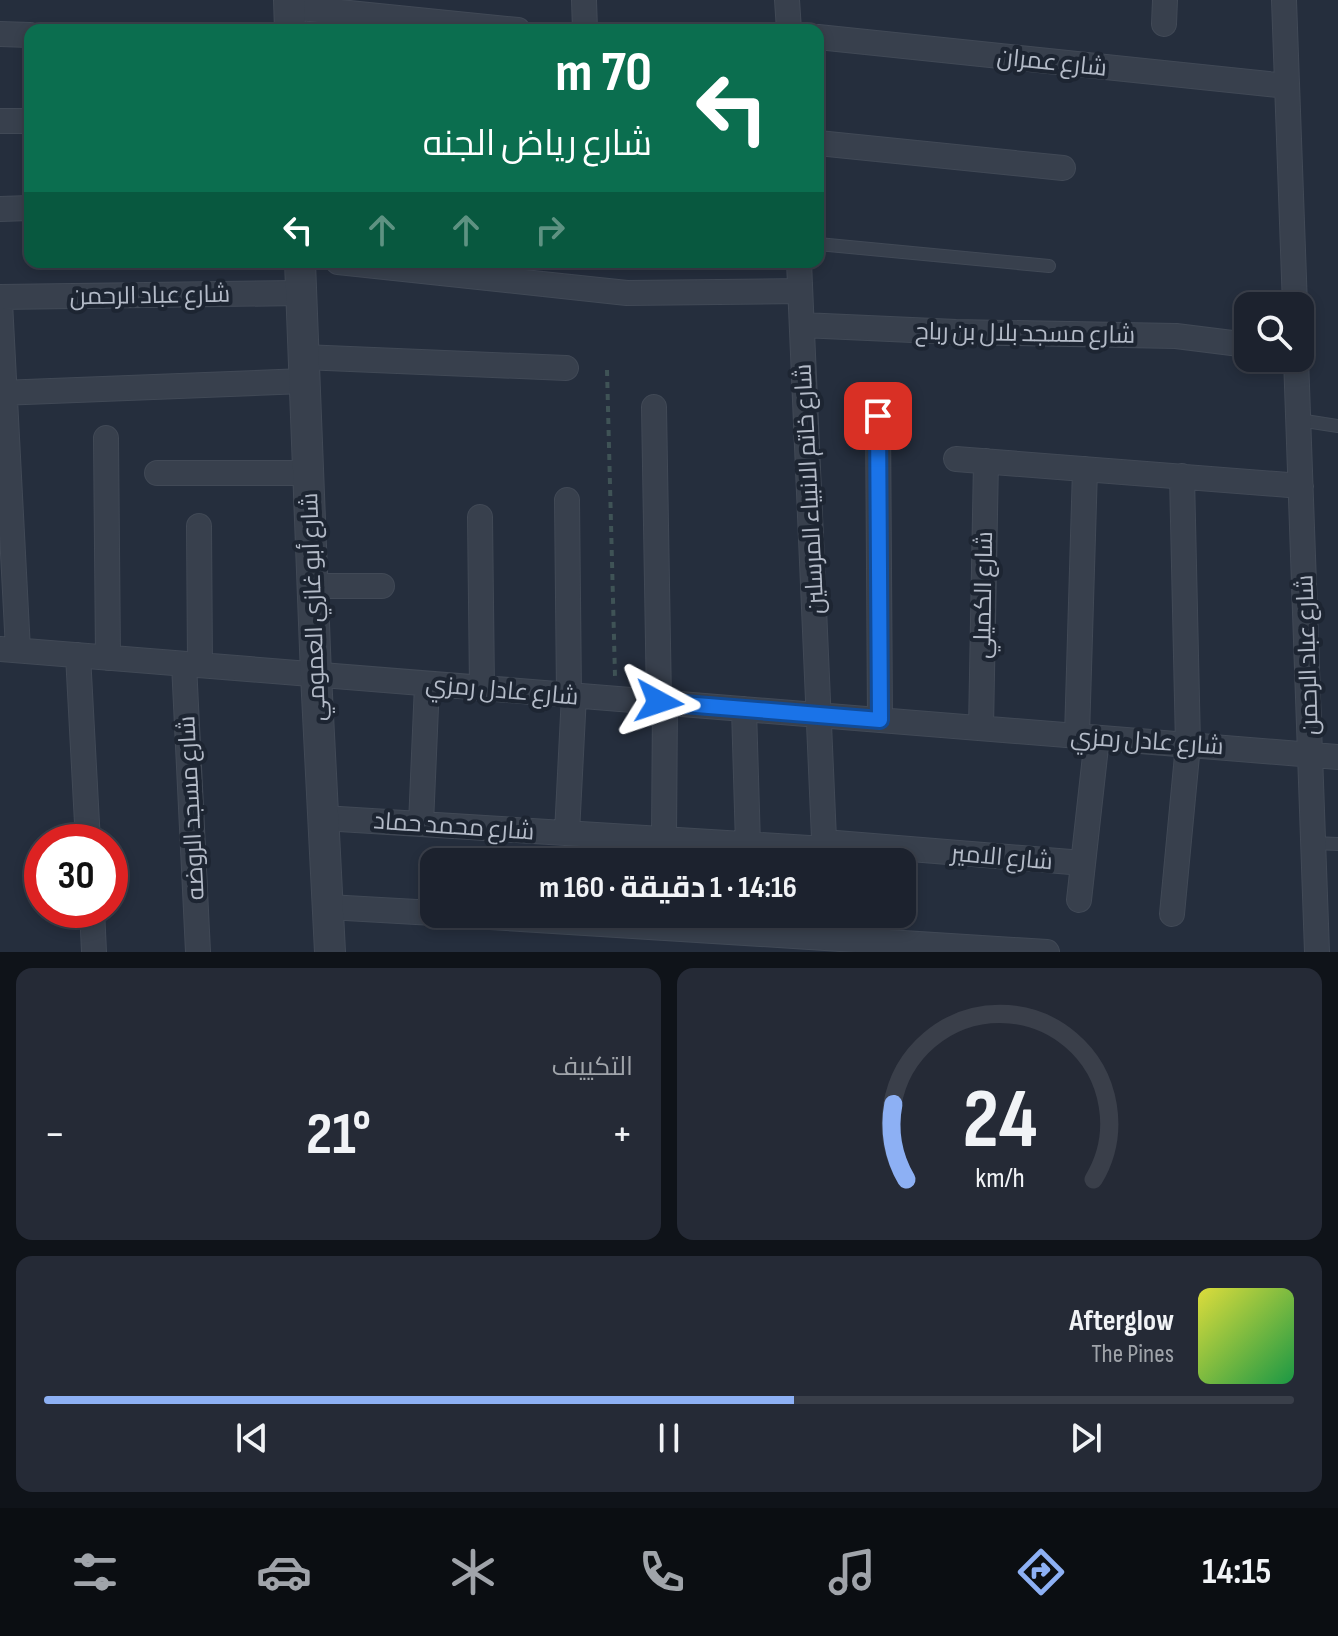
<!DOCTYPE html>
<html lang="ar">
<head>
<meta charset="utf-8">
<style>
	:root { --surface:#1c222e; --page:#252a36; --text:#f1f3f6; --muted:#a0a4aa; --line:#3a3f4a; --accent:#8db0f4 }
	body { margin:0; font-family:"Sofia Sans Condensed",Cairo,sans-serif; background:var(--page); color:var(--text); direction:rtl; height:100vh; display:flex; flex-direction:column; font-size:30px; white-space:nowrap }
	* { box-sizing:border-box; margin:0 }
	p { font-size:26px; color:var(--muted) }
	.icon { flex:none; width:44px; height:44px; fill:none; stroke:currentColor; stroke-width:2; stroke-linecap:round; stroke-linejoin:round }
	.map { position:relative; height:952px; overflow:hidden; direction:ltr }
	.details { display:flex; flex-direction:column; gap:16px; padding:16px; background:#0f1319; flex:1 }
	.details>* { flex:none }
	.guide { position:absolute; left:24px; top:24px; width:800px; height:244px; border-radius:16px; box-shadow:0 4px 12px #0003,0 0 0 2px var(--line); direction:rtl; background:#0b6e4f; color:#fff; overflow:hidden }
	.tools { position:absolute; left:1234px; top:292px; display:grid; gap:16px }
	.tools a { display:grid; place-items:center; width:80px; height:80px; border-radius:16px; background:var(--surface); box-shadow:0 4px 12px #0003,0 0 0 2px var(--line); font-size:40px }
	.speed { position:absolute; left:24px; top:824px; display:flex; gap:16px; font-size:40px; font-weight:700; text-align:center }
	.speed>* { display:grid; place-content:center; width:104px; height:104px; border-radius:50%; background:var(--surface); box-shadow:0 4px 12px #0003,0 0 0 2px var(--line); line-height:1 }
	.speed .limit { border:12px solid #d22; background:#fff; color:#111 }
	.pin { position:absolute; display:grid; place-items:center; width:68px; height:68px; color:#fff; margin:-34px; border-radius:16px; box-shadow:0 4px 12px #0006 }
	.me { position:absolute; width:88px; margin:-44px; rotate:95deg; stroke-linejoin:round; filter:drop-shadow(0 0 6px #0008) }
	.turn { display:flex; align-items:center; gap:28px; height:168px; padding:0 40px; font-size:36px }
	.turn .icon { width:104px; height:104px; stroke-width:2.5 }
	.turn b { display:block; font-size:56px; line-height:68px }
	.lanes { display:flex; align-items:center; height:76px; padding:0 40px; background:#0003; justify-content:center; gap:40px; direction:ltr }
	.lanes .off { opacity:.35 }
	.big { font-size:60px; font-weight:700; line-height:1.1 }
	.details .card { flex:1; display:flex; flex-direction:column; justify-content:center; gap:12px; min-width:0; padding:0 28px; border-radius:16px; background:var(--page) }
	.details .dial { align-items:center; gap:0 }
	.dial svg { height:208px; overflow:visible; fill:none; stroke:var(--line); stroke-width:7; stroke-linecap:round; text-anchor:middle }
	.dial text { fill:var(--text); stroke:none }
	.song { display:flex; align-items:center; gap:24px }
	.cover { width:96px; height:96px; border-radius:12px; background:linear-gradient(135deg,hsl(60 70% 55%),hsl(140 70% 35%)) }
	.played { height:8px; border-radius:4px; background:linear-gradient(90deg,var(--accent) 60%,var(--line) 60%) }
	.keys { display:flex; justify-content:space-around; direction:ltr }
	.heat { display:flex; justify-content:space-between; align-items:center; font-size:44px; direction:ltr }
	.details .tiles { flex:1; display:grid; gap:16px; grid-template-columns:1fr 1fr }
	.card:last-child { grid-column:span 2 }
	.trip { position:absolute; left:420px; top:848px; width:496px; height:80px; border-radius:16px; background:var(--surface); box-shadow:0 4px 12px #0003,0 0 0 2px var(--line); font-weight:700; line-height:80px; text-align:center; direction:rtl }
	.tab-bar { display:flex; height:128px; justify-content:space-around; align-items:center; background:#0b0e12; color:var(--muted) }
	.tab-bar .icon { width:56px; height:56px }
	.tab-bar .on { color:var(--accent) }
	.tab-bar b { font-size:36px; color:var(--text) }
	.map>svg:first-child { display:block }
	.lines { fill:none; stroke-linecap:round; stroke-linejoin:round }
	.service-casing { stroke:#414956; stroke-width:14 }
	.minor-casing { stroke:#414956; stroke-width:26 }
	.tertiary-casing { stroke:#414956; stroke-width:32 }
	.path { stroke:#3f5356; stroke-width:4; stroke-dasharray:6 6; stroke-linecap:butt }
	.service { stroke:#38404d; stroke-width:12 }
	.minor { stroke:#38404d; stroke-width:24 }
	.tertiary { stroke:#38404d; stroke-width:30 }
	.route-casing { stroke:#114b97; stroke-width:20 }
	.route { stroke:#1a73e8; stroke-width:14 }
	.labels { text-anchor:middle; stroke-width:8; stroke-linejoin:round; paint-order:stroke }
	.street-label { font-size:24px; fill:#b4bbc8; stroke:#1d2532 }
</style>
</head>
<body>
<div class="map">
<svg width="1338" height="952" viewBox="0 0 1338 952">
	<rect width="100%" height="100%" fill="#252e3d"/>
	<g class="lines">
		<g class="service-casing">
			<path id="service" d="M818 244 1049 266
				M1299 420 1338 426
				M1313 843 1338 844"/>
		</g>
		<g class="minor-casing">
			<path id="minor" d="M584 0 585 30
				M787 0 789 30
				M1284 0 1295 306
				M290 7 518 30
				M1164 24 1165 0
				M0 34 30 35
				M818 37 1287 86
				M0 121H30
				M818 143 1063 168
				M0 209 30 208
				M338 262 627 293 800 291
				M799 262 825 862
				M0 297 301 293
				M0 302 18 650
				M802 325 956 332 1176 336 1248 345
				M303 357 566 368
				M1296 358 1317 952
				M0 393 304 381
				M654 407 659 702
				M878 416 880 720
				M106 438 108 658
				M956 459 1301 486
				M157 473H308
				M567 500 569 695
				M480 517 482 688
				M199 526 200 665
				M312 586H382
				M0 649 1338 757
				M78 655 88 842
				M184 664 198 952
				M744 709 748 845
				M981 728 986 461
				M1077 736 1085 469
				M323 818 825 849
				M421 824 427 684
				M567 833 574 695
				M664 839 665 703
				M824 842 1083 863
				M1079 900 1097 738
				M328 907 434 913
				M92 910 94 952
				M442 914 1047 952
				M1172 914 1188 745 1182 476"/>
		</g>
		<g class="tertiary-casing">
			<path id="tertiary" d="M289 0 290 30
				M300 262 316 675 330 952"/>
		</g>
		<path class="path" d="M607 370 615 676"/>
		<use href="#service" class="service"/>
		<use href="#minor" class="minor"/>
		<use href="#tertiary" class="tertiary"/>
	</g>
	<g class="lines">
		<g class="route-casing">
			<path id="route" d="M659 702 880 720 878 416"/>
		</g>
		<use href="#route" class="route"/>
	</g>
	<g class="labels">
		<g class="street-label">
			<text transform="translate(1052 62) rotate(6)" y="8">شارع عمران</text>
			<text transform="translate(150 295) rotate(-1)" y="8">شارع عباد الرحمن</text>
			<text transform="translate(1025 333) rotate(1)" y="8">شارع مسجد بلال بن رباح</text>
			<text transform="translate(809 489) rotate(-93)" y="8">شارع خاتم الانبياء المرسلين</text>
			<text transform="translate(983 595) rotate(-89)" y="8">شارع الكميلي</text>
			<text transform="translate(313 607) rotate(-92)" y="8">شارع أبو غازي العمومي</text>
			<text transform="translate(1307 655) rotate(-92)" y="8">شارع عباد الرحمن</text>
			<text transform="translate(502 690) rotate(5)" y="8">شارع عادل رمزي</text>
			<text transform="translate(1147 741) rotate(4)" y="8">شارع عادل رمزي</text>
			<text transform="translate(191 808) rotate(-93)" y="8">شارع مسجد الروضه</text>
			<text transform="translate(454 826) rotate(4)" y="8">شارع محمد حماد</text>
			<text transform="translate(1002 857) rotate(5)" y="8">شارع الامير</text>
		</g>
	</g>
</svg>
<div class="tools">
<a><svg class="icon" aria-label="search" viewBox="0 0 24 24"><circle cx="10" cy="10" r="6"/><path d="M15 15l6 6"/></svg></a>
</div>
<div class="speed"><div class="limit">30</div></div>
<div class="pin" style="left:878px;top:416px;background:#d93025"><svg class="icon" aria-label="arrive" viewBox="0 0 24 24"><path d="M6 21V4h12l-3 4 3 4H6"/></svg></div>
<svg class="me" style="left:659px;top:702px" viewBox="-20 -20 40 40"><path d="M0-17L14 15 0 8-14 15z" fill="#1a73e8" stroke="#fff" stroke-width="4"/></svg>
<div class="trip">14:16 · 1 دقيقة · 160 m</div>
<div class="guide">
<div class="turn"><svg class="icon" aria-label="left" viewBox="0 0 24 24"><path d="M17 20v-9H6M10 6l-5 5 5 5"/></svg><div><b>70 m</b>شارع رياض الجنه</div></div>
<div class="lanes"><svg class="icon" aria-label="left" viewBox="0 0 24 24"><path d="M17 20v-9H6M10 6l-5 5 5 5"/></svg><svg class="icon off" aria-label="ahead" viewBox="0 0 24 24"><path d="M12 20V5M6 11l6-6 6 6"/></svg><svg class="icon off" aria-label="ahead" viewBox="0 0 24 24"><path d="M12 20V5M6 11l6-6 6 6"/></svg><svg class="icon off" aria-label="right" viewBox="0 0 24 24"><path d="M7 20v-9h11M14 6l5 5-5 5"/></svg></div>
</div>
</div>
<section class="details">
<div class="tiles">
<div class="card dial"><svg viewBox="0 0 100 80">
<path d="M14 69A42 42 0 1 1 86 69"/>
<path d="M14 69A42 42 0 0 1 9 40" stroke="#8db0f4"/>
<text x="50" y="56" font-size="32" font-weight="700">24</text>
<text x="50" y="72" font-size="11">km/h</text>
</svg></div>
<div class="card"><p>التكييف</p>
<div class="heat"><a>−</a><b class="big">21°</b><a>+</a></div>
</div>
<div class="card">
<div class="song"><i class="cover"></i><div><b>Afterglow</b><p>The Pines</p></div></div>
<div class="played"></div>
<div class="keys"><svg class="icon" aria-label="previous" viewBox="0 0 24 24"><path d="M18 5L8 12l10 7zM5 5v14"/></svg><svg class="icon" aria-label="pause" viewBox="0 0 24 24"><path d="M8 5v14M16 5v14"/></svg><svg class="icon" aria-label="next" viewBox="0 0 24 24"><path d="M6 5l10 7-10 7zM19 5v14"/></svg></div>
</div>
</div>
</section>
<nav class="tab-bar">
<b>14:15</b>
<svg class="icon on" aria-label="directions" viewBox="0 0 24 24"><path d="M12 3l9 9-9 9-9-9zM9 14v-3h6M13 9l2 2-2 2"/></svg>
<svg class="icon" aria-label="music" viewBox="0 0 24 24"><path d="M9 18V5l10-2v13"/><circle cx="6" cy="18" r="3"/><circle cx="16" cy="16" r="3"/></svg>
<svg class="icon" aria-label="phone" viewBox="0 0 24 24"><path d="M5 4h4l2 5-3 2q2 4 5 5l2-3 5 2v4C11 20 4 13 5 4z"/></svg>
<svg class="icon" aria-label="climate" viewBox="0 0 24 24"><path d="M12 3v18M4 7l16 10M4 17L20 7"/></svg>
<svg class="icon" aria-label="car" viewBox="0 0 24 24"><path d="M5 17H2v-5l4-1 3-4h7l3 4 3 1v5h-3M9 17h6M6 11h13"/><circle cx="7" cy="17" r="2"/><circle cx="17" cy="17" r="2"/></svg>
<svg class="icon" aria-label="filters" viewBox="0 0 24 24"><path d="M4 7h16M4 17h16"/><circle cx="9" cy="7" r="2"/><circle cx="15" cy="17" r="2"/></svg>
</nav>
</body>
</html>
